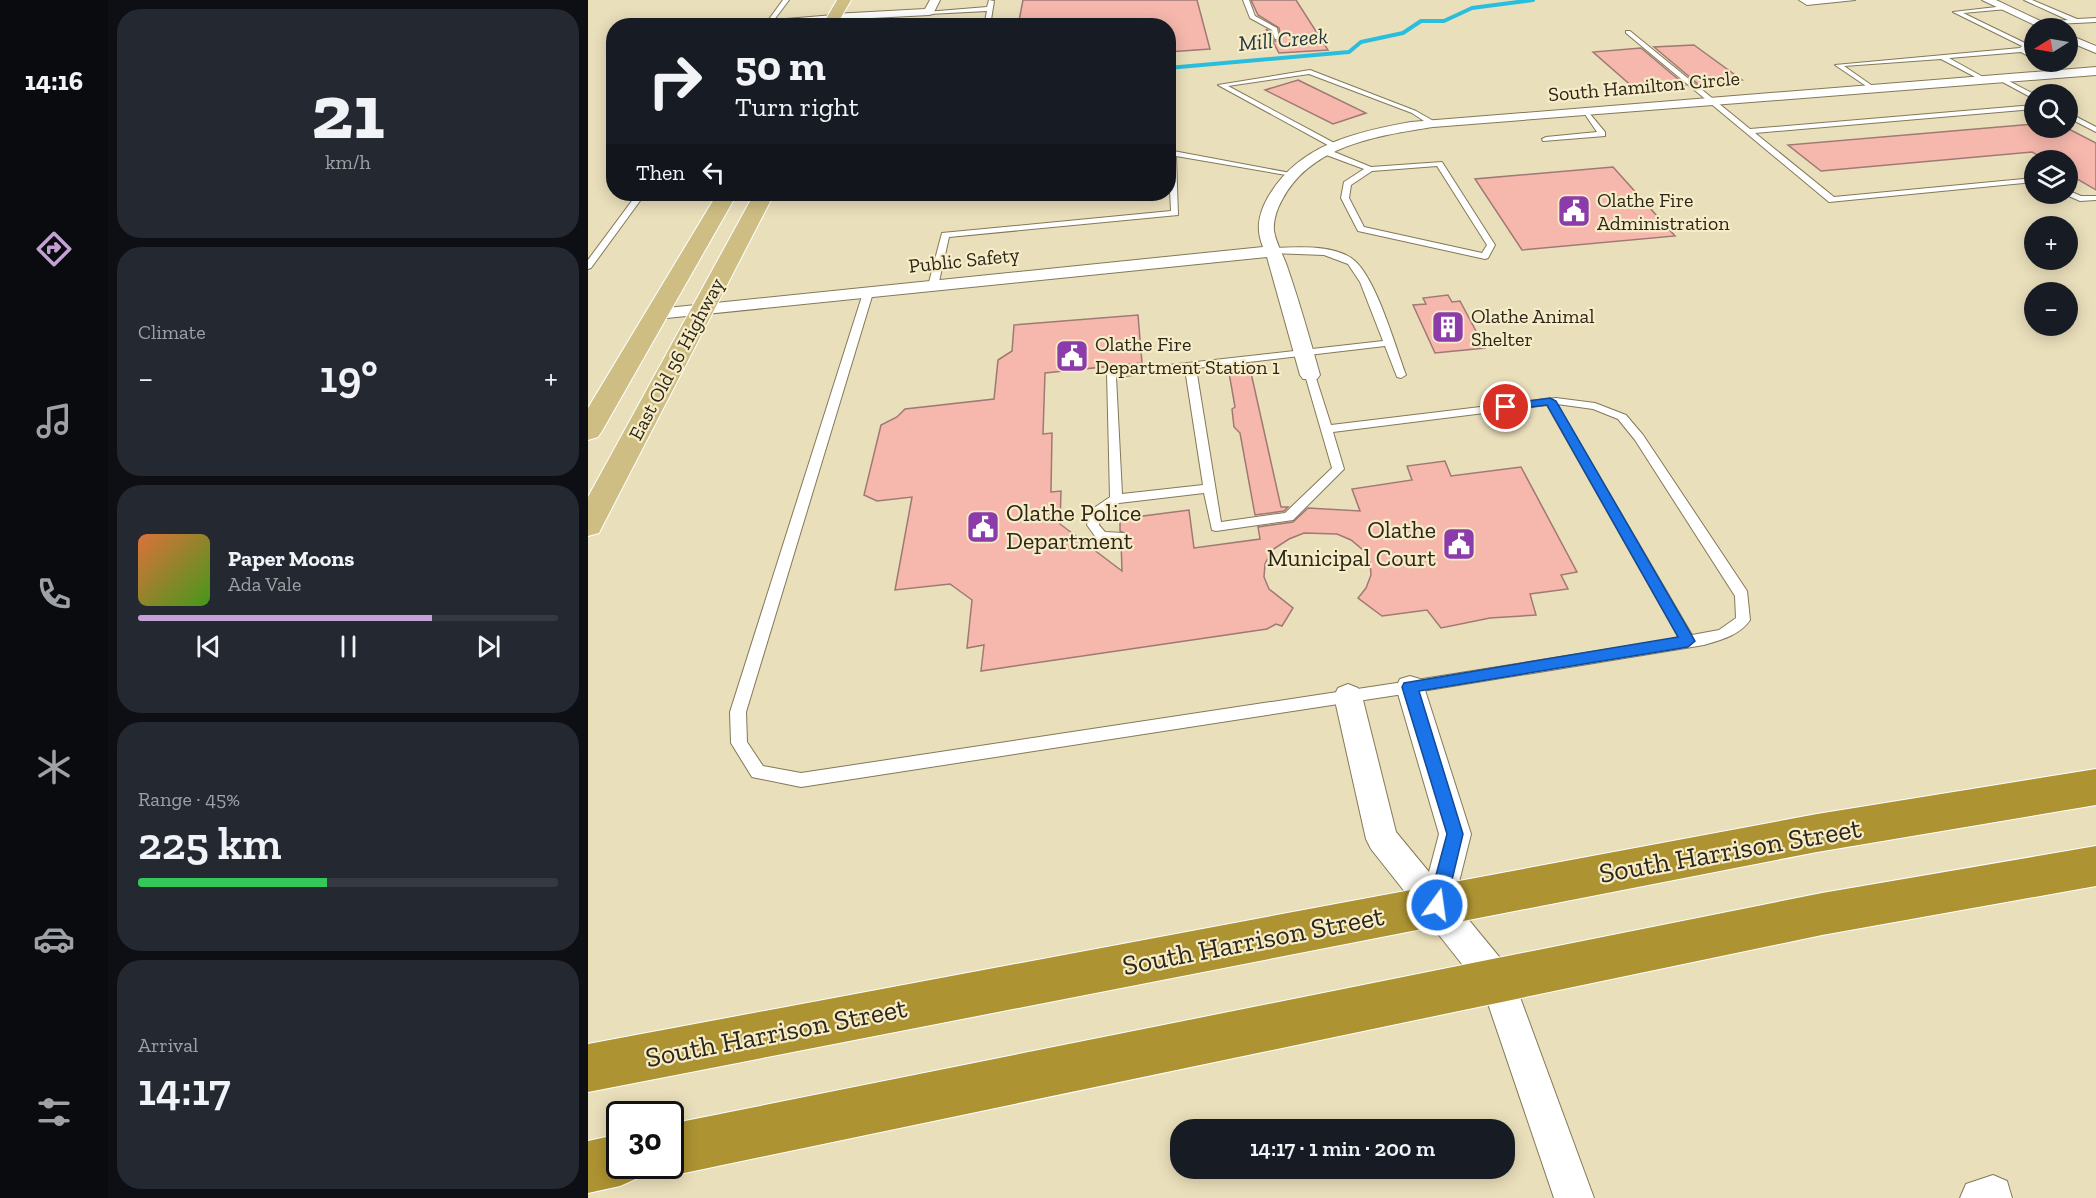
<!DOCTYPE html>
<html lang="en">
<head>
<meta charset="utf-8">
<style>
	:root { --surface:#171b24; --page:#242831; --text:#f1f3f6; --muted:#9ea1a6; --line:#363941; --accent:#c4a0d4 }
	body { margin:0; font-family:"Zilla Slab",serif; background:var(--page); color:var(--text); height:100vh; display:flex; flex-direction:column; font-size:22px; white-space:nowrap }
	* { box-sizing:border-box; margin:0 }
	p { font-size:20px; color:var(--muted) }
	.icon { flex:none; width:33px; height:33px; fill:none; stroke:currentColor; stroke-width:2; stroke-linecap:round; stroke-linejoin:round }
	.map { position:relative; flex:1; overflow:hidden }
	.drawer { display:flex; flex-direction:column; gap:9px; padding:9px; background:#0d0f14; width:480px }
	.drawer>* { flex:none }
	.top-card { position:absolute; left:18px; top:18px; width:570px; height:183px; border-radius:24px; box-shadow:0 3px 15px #0003; background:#171b24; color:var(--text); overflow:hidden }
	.needle { width:39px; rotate:259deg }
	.tools { position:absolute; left:1436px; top:18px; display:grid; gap:12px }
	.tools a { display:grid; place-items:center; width:54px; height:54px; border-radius:50%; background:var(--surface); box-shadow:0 3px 15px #0003; font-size:30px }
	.speed { position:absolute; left:18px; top:1101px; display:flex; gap:12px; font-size:30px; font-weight:700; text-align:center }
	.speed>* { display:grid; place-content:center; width:78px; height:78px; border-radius:50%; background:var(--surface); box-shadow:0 3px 15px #0003; line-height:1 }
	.speed .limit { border:3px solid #111; border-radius:9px; background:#fff; color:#111 }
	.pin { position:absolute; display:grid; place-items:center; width:51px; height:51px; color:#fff; margin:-26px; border:3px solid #fff; border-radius:50%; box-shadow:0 2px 6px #0007 }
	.me { position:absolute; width:66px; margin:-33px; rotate:14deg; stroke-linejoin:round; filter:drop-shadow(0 0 4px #0008) }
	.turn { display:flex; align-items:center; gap:21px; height:126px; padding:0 30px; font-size:27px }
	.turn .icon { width:78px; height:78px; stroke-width:2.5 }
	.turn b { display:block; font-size:42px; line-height:51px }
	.then { display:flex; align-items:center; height:57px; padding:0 30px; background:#0003; gap:12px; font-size:22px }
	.big { font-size:45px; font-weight:600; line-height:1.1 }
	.drawer .tile { flex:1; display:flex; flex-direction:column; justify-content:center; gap:9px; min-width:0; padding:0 21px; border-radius:24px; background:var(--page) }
	.drawer .dial { align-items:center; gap:0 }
	.dial b { font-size:78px; line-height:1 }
	.song { display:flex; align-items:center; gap:18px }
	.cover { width:72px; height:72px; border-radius:9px; background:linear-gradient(135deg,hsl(20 70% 55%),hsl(100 70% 35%)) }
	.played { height:6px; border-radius:3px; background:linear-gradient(90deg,var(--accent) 70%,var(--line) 70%) }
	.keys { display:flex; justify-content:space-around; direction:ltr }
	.heat { display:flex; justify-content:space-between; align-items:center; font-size:33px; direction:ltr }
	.charge { height:9px; border-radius:4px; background:linear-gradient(90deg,#34c759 45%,var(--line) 0) }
	.trip { position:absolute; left:582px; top:1119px; width:345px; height:60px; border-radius:24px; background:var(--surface); box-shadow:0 3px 15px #0003; font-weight:600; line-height:60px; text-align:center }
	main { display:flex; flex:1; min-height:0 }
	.menu { display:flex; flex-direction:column; width:108px; justify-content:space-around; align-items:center; background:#090b0e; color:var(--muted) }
	.menu .icon { width:42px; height:42px }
	.menu .selected { color:var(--accent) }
	.menu b { font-size:27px; color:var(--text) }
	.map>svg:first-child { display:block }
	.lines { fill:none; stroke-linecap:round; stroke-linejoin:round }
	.stream { stroke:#29bede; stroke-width:4 }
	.building { fill:#f6b8ad; stroke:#9f7973; stroke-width:1.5 }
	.lane-casing { stroke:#837958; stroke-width:2 }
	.street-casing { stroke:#837958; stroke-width:2 }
	.primary-casing { stroke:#fff; stroke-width:2 }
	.highway-casing { stroke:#fff; stroke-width:2 }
	.lane { fill:#fff; fill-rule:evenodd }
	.street { fill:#fff; fill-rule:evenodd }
	.primary { fill:#cebe84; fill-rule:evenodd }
	.highway { fill:#ad9332; fill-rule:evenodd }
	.route { fill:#1a73e8; stroke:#114b97; stroke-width:1.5 }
	.labels { text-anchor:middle; stroke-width:4.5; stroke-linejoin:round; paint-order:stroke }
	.far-street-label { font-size:20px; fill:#2b2619; stroke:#f7ecc8 }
	.far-poi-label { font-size:20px; fill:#2b2619; stroke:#f7ecc8; text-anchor:start }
	.far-water-label { font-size:22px; font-style:italic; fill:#233a40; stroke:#f7ecc8 }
	.poi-label { font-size:24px; fill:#2b2619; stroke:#f7ecc8; text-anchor:start }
	.near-street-label { font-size:28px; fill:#2b2619; stroke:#f7ecc8 }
</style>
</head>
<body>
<main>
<nav class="menu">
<b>14:16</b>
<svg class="icon selected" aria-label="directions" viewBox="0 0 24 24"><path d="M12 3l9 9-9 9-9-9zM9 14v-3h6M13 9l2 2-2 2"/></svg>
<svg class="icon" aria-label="music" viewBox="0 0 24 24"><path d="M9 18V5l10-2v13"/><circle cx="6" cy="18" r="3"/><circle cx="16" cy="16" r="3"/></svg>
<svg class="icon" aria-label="phone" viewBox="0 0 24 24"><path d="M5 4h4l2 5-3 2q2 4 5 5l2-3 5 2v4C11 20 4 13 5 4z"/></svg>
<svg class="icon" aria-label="climate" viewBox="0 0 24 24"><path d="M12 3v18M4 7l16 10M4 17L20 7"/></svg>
<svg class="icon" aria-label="car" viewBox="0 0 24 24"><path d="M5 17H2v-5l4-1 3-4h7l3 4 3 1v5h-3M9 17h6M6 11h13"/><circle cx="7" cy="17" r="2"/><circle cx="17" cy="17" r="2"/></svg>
<svg class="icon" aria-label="filters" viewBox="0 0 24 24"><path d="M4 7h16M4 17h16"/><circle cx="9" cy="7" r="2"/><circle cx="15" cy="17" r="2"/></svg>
</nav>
<section class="drawer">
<div class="tile dial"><b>21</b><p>km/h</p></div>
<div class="tile"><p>Climate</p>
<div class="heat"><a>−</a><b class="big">19°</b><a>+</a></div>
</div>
<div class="tile">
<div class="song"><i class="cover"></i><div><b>Paper Moons</b><p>Ada Vale</p></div></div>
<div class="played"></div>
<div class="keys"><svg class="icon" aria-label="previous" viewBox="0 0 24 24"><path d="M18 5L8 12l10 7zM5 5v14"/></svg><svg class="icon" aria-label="pause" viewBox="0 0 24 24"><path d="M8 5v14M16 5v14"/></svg><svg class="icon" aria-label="next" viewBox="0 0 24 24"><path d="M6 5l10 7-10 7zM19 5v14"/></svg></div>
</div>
<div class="tile"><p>Range · 45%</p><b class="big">225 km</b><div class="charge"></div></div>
<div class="tile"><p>Arrival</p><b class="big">14:17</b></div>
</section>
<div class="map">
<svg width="1508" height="1198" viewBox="0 0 1508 1198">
	<rect width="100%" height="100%" fill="#eadfbb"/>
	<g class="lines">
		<path class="stream" d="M580 68 761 52 773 42 815 33 833 21H856L884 8 945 0"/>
	</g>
	<path class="building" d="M435 0H609L622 49 580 52V26H430Z
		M663 0H708L740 50 691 53 678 29 682 32 686 41H691L693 39 691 28 670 15Z
		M1106 45 1154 80 1110 84 1066 47Z
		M1053 48 1097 85 1046 88 1005 52Z
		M710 80 778 113 745 124 677 90Z
		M1446 124V128H1479L1508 143V190L1479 173V160H1458L1444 152 1233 171 1200 145Z
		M1025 167 1087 236 934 250 887 179Z
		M860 295 864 302 872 301 897 348 847 353 825 305 838 304 835 298Z
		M550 315 554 363 457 373 455 434 464 433 463 492 473 491 472 524 534 571 533 541 538 540 540 535 532 531V519L601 510 606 548 672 539 670 527 705 522 720 508 772 511 764 489 824 480 819 466 857 461 863 476 933 467 989 572 973 575 980 589 942 594 948 615 902 618 853 628 839 610 794 616 770 598 778 588 783 575 782 562 775 550 763 540 749 534 716 533 701 539 684 550 677 564 676 577 681 589 705 608 694 626 688 624 679 629 393 671 396 645 379 648 384 600 362 584 307 590 324 497 289 501 276 495 293 425 309 417 317 409 406 399 410 360 424 351 426 325Z
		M661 364 693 507H700L696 511 667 515 652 433 646 427 644 409 647 407 640 367Z"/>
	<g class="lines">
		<g class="lane-casing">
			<path id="lane" d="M195 0H201L186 20 246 15 249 17 176 26Z
				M401 0 406 1 402 26H396L399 11 341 14 338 12 399 7Z
				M655 0H661L667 16 689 28 691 39H687L684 30 662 18Z
				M1211 0H1267L1219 5Z
				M1436 0H1444L1489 19 1508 18V22L1448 25 1450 22 1480 20Z
				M1417 6 1419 9 1375 13 1439 44 1437 49 1446 54V59L1433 52 1361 58 1397 78V80H1393L1353 59 1256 66 1286 87 1284 90 1247 65 1432 48 1434 46 1365 12Z
				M1038 31H1042L1162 129 1446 105V109L1167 133 1246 197 1446 178V182L1241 202 1038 33Z
				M1452 62H1459L1482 74 1477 75Z
				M722 70 828 111 849 123 842 125 824 113 721 74 640 86 750 145 751 147 747 149 630 85Z
				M1409 77H1413L1446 94V99L1409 79Z
				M997 108 1017 132V136L955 141 954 139 958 137 1009 132 994 110Z
				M1479 112 1508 127V132L1479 117Z
				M733 149H739L783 167 854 162 907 245 900 258 897 259 770 231 753 198 756 182 776 169 733 153ZM849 166 899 245 894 253 776 227 761 198 763 185 784 171Z
				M580 150 708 174 704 176 588 156 590 215 361 237 350 286 345 289 340 286 354 233 583 211Z
				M1479 190 1493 196H1508V200L1492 201 1476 194H1479Z
				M49 194H57L3 268 0 269V260Z
				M686 248C710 247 748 244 767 261 789 281 807 346 818 375L813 378 809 377 797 346 608 368 633 522 697 513 744 468 717 375 718 373 722 372 727 375 743 425 968 398 1007 403 1038 415 1055 435 1159 591 1162 620C1152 635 1133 640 1116 645L822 693 213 787 164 777 143 743 142 712 275 293 280 290 285 293 158 712 159 742 175 766 213 773 822 681 1091 638 959 405 745 432 756 469 705 520 628 531 624 530 616 493 531 503 513 515 511 525 517 532 536 533 538 536 536 539H509L499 525 503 510 522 497 519 372 795 341 772 282 760 264 736 255 683 253 682 251ZM597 369 615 485 534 494 528 377ZM969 404 1005 409 1030 419 1047 440 1147 596 1148 618 1131 630 1104 635Z"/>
		</g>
		<g class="street-casing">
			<path id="street" d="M342 0H352L345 14 341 15 246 20 241 17 246 14 337 9Z
				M1394 0H1408L1467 28H1453Z
				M1479 34 1508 46V53L1479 41Z
				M1508 67V75L845 127C789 136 723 145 694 200 689 209 685 220 686 231 688 244 696 256 700 269 712 304 722 339 732 375L729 379H715L712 375 679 257 69 319 60 314 69 309 675 247C668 230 670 216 679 199 709 145 767 132 823 122Z
				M822 676 832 679 836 687 883 834 866 902 922 970 1006 1198H966L896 992 783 849 778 839 746 696 750 688 760 684 770 688 774 696 808 832 841 872 851 834 808 687 812 679Z
				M1405 1175 1419 1181 1424 1198H1372L1378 1184Z"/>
		</g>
		<g class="primary-casing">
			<path id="primary" d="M249 0H263L248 26H234Z
				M129 194H149L14 431 10 437 0 440V408Z
				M166 194H186L15 525 11 533 0 536V497Z"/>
		</g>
		<g class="highway-casing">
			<path id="highway" d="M1508 769V805L1229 852 0 1092V1044L1229 814Z
				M1508 846V886L1234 935 82 1176 63 1166H82V1124L1234 893Z
				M32 1134V1166H55L50 1178 32 1186 0 1193V1141Z"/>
		</g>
		<use href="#lane" class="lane"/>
		<use href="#street" class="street"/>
		<use href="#primary" class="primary"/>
		<use href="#highway" class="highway"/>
	</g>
	<path class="route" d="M962 398 968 401 1107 641 1100 647 831 691 875 834 858 905 856 911 849 914 843 911 840 905 859 834 814 687 816 683 1090 637 959 405 918 410 912 407 918 404Z"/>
	<defs>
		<g id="civic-square" transform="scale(1.725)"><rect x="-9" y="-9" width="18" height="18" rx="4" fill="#8c3baa" stroke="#f7ecc8"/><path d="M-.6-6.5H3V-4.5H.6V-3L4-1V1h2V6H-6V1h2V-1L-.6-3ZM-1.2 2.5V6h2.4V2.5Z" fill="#fff"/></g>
		<g id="building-square" transform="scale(1.725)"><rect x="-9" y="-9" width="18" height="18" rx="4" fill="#8c3baa" stroke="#f7ecc8"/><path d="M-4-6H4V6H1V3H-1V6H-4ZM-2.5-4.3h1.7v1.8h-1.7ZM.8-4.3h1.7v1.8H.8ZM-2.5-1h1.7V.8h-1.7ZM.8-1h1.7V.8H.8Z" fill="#fff"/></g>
	</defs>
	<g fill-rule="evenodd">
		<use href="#civic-square" x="986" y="211"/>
		<use href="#building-square" x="860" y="327"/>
		<use href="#civic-square" x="484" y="356"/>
		<use href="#civic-square" x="395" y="527"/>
		<use href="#civic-square" x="871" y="544"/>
	</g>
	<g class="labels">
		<g class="far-street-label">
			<text transform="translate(1056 86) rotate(-5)" y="7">South Hamilton Circle</text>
			<text transform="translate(376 260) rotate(-6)" y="7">Public Safety</text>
			<text transform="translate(88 359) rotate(-62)" y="7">East Old 56 Highway</text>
		</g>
		<g class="far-poi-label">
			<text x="1009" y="207">Olathe Fire<tspan x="1009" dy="23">Administration</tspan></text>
			<text x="883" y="323">Olathe Animal<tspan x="883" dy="23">Shelter</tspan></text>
			<text x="507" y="351">Olathe Fire<tspan x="507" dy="23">Department Station 1</tspan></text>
		</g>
		<g class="far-water-label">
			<text transform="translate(695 39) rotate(-5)" y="8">Mill Creek</text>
		</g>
		<g class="poi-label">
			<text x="418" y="521">Olathe Police<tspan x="418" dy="28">Department</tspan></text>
			<text x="848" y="538" text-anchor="end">Olathe<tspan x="848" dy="28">Municipal Court</tspan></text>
		</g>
		<g class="near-street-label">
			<text transform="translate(1142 850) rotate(-10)" y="10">South Harrison Street</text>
			<text transform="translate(665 940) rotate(-11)" y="10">South Harrison Street</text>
			<text transform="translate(188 1032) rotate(-11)" y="10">South Harrison Street</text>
		</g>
	</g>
</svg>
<div class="tools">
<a><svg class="needle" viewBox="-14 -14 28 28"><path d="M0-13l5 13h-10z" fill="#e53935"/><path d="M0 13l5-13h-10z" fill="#9ea1a6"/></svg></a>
<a><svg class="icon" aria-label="search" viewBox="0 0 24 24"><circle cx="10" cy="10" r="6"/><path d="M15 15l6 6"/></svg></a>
<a><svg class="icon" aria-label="layers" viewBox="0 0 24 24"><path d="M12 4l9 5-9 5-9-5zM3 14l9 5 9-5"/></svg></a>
<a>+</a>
<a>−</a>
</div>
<div class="speed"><div class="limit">30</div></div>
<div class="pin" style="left:918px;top:407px;background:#d93025"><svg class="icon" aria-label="arrive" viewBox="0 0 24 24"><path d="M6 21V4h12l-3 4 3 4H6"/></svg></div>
<svg class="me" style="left:849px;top:905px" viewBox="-20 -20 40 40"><circle r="17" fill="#1a73e8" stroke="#fff" stroke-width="3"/><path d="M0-11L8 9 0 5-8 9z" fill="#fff"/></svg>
<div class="trip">14:17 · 1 min · 200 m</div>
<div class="top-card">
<div class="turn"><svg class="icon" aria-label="right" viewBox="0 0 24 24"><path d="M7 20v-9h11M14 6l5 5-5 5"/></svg><div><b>50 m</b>Turn right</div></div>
<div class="then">Then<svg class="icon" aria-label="left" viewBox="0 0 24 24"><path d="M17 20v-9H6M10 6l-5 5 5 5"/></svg></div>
</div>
</div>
</main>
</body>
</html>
